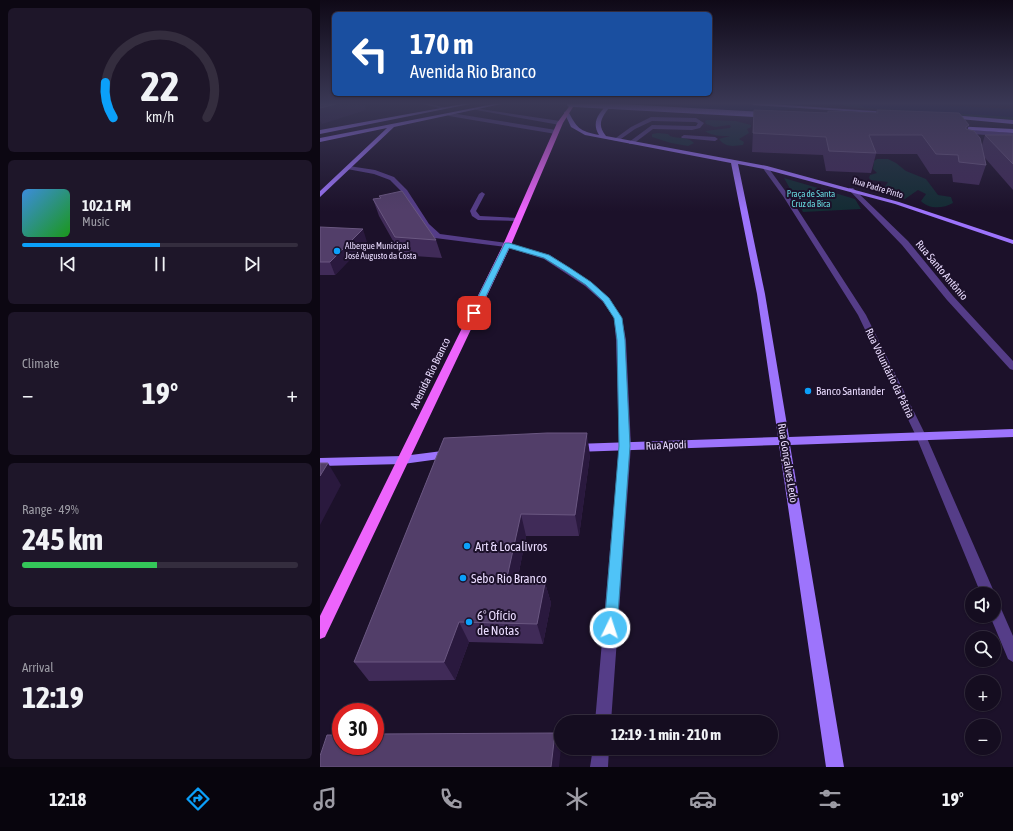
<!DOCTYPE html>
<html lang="en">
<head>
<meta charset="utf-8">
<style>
	:root { --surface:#150d20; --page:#1e1629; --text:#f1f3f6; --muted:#9d9ca5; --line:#342d3e; --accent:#0ba0fa }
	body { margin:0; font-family:"Asap Condensed",sans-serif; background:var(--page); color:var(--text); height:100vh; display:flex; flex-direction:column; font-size:15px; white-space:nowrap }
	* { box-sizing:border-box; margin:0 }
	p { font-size:13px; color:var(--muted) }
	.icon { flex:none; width:22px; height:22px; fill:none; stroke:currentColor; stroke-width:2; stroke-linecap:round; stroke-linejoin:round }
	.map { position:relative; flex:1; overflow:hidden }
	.side { display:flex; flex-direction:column; gap:8px; padding:8px; background:#0c0712; width:320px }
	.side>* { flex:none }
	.hud { position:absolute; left:12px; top:12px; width:380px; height:84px; border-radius:6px; box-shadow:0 1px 3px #0004,0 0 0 1px var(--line); background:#1a4fa0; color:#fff; overflow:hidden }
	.buttons { position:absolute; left:645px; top:587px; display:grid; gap:8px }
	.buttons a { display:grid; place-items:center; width:36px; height:36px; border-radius:50%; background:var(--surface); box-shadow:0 1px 3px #0004,0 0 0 1px var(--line); font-size:20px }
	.speed { position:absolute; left:12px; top:703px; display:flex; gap:8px; font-size:20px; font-weight:700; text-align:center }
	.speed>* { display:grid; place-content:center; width:52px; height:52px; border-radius:50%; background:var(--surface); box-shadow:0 1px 3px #0004,0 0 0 1px var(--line); line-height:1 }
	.speed .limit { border:6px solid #d22; background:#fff; color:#111 }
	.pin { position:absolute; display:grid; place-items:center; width:34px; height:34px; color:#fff; margin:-17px; border-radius:8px; box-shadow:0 2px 6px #0006 }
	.me { position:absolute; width:44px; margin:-22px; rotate:4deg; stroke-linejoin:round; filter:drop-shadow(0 0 3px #0008) }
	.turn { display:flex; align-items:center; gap:14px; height:84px; padding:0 12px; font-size:18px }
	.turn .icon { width:52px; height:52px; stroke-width:2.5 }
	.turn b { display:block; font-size:28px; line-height:34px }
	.big { font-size:30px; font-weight:700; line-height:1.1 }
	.side .card { flex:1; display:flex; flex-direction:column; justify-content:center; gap:6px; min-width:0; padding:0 14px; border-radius:6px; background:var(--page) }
	.side .dial { align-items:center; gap:0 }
	.dial svg { height:104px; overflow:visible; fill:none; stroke:var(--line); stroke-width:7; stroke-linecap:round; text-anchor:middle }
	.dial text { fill:var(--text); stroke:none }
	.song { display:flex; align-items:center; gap:12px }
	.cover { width:48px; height:48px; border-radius:6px; background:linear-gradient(135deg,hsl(210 70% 55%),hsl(120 70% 35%)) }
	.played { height:4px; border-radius:2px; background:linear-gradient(90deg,var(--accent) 50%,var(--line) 50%) }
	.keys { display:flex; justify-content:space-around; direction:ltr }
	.heat { display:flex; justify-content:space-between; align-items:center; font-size:22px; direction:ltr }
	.charge { height:6px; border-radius:3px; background:linear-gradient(90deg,#34c759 49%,var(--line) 0) }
	.trip { position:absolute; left:234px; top:715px; width:224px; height:40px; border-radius:20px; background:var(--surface); box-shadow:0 1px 3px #0004,0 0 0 1px var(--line); font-weight:700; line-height:40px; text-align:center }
	.tabs { display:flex; height:64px; justify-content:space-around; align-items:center; background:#08050d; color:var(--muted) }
	.tabs .icon { width:28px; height:28px }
	.tabs .selected { color:var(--accent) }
	.tabs b { font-size:18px; color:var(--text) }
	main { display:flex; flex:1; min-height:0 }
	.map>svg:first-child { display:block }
	.green { fill:#142c34 }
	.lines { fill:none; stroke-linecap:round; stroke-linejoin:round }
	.canal { fill:#0c1148; fill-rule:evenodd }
	.lane { fill:#553d88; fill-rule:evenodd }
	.street { fill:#553d88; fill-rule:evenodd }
	.secondary { fill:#9d74fc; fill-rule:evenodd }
	.primary { fill:#ed64fc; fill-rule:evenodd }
	.secondary-bridge { stroke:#9d74fc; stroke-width:5.5 }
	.wall { fill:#402b58 }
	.shaded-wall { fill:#2a193e }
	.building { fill:#523e69; stroke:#6a5781 }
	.route { fill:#4fc3f7; stroke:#337fa1 }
	.poi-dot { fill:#0ba0fa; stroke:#1c112a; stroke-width:1.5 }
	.labels { text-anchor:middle; stroke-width:4; stroke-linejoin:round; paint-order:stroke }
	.far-street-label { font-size:9px; fill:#e9dbfe; stroke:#1c112a }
	.far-park-label { font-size:9px; fill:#67dbdf; stroke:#1c112a }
	.far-poi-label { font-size:9px; fill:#e9dbfe; stroke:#1c112a; text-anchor:start }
	.street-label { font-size:11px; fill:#e9dbfe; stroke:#1c112a }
	.poi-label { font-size:11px; fill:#e9dbfe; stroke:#1c112a; text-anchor:start }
	.near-poi-label { font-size:13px; fill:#e9dbfe; stroke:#1c112a; text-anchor:start }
</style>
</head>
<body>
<main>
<section class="side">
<div class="card dial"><svg viewBox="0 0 100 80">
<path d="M14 69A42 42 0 1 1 86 69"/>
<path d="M14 69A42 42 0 0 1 8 42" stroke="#0ba0fa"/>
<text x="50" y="56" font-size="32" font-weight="700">22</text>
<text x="50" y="72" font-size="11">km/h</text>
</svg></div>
<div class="card">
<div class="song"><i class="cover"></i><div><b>102.1 FM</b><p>Music</p></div></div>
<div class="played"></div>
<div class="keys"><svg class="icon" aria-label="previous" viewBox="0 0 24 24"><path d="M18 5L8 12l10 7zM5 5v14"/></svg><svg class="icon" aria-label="pause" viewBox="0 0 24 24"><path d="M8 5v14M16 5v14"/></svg><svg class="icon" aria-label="next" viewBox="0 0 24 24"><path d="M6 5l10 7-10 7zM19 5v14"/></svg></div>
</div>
<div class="card"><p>Climate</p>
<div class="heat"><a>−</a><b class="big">19°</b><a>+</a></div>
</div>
<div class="card"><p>Range · 49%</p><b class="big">245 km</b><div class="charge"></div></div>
<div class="card"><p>Arrival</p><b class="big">12:19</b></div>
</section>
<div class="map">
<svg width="693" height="767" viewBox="0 0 693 767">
	<rect width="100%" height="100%" fill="#1c112a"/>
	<path class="green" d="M521 104H593L693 110V120L577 111C565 109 528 109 521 104Z
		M388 120 416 121 431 125V127L427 129 429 133 419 139 424 142 423 145C413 146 406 148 399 139L410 136C401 136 392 136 385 131L410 128 411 126 409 125 395 127 386 124 385 121Z
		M338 133 348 134 350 136C359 139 367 136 374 143L368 146 351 143 332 137V134Z
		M557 159H568L576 163 586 171 606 179 618 195 631 197 633 203C623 209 608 209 601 201L606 194 598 190 585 199C577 197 572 190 564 188L568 182 551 180 549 178 550 175 557 173 553 169 554 161Z
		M464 178 535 199 541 209 483 212Z"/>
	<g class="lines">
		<path class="canal" d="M359 104C384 100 414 104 439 105 454 106 470 102 485 104L483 107 479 108 441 113 365 108 361 107Z
			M540 104H598L693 109V117L546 108 542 107Z"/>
		<path class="lane" d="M331 117 376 118 384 123 380 128 372 130 333 129 313 144H309V142L332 125 372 126H376L378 123 375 122 332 121 315 129 298 141 293 140 311 127Z
			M642 126 654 130 693 133V137L653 134 640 129V127Z
			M364 135 395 137 398 139 395 141 362 138 361 137Z
			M162 192 165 194 156 211 160 216 198 218 201 220 200 221 158 220 152 216 150 211 159 194Z"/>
		<path class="street" d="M103 104H110L126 108 124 109Z
			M154 108 240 121 243 123 240 125 156 110Z
			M131 113 236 130 239 132 236 134 129 116 128 115Z
			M29 166 55 170 74 177 87 190 109 224 120 234 187 243 230 255 271 282 289 298 302 318 306 340 311 446 291 722H275L299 446 296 340 294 318 283 302 265 286 224 259 186 247 115 238 104 228 82 192 70 180 54 174 27 169 26 168Z
			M443 166H447L469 196 546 315 606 436 675 594 674 596V594H661L596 436 538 315 463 196 442 167Z
			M529 188H533L588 241 633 296 693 361V370L690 369 627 300 582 245 529 190Z
			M674 602 679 604 693 636V662L688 659 670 616H674Z
			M273 748H289L288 767H270Z"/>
		<path class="secondary" d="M143 104H150L0 134V130Z
			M174 104H181L74 127 0 197V191L67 128 0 142V138Z
			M288 104H292C284 115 275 123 286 136L447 166 579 202 693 240V244L575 204 444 169 418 164 445 294 469 437 693 429V437L470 445 524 767H506L459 445 255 452 251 451 249 448 251 445 255 444 458 437 437 294 411 163 265 135 251 127 244 112 248 111C257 128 259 131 279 135 271 122 279 113 288 104Z
			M432 104H449L569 112 571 113 569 114 434 105Z
			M631 115 693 120V124L629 118V116Z
			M633 126 693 129V133L635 129 632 127Z
			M130 450 134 451 136 454 134 457 83 464 0 466V458L83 456Z"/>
		<path class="primary" d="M251 104H255L243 123 191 245 5 637 0 639V616L183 245 237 123Z"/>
		<path class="secondary-bridge" d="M250 104 448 115"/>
	</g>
	<path class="wall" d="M434 110 508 113V111L556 113 557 110 648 129 662 145 665 135H693V190L665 158 666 165 659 185 633 182 632 174H610L597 154H556L551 173 506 171 503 155 432 152Z
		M59 196 116 240 122 258 81 255 59 216 53 199 60 198Z
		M0 227 47 242 15 275H0Z
		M124 438 270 455 259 536H206L197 582 225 583 231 603 223 644 149 642 135 680 49 681 34 662Z"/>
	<path class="shaded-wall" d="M16 104H44L46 110 2 124 0 120V108Z
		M649 125 643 144 646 127Z
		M43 229 47 242 15 275 10 262Z
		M267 433 270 455 259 536 255 515Z
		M8 463 21 485 0 525V476Z
		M201 514 206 536 193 602 186 582Z
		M225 583 231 603 223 644 217 624Z
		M139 622 149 642 135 680 124 662Z
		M235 733 241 748 239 767H231Z"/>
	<path class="building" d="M0 104H16L0 108Z
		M434 110 508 113V111L558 113 557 110 639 113 649 125 646 127V129L654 131 660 138 666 165 639 162 638 155 616 154 602 135H549L556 153 509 151 506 137 433 133Z
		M665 135H693V164Z
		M82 191 116 240 75 237 53 199 61 198 59 196Z
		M0 227 43 229 10 262H0Z
		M227 433H267L255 515 201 514 186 582 225 583 217 624 139 622 124 662H34L124 438Z
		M0 463H8L0 476Z
		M235 733 231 767H0V756L7 735H21V746H55V734Z"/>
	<linearGradient id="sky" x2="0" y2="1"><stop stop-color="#0f0917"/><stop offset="0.49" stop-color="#3a3855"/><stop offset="1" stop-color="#3a3855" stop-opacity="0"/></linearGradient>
	<rect width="693" height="211" fill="url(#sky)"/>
	<path class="route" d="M185 243H189L229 255 250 268 271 282 289 298 302 318 305 340 310 446 297 628 295 633 290 635 286 633 284 628 299 446 297 340 294 318 283 301 266 285 245 271 224 258 189 248 158 313 157 315H151L150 313Z"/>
	<g class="poi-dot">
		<circle cx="17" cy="251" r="4"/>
		<circle cx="488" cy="391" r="4"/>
		<circle cx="147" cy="546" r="4"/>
		<circle cx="143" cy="578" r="4"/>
		<circle cx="149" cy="622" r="4"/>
	</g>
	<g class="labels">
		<g class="far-street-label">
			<text transform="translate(558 188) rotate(17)" y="3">Rua Padre Pinto</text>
		</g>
		<g class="far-park-label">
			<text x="491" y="197">Praça de Santa<tspan x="491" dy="10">Cruz da Bica</tspan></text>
		</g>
		<g class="far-poi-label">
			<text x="25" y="249">Albergue Municipal<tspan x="25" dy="10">José Augusto da Costa</tspan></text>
		</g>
		<g class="street-label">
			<text transform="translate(622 270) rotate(50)" y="4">Rua Santo Antônio</text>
			<text transform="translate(110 373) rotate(-64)" y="4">Avenida Rio Branco</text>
			<text transform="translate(570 373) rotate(64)" y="4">Rua Voluntário da Pátria</text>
			<text transform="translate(346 445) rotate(-2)" y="4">Rua Apodi</text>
			<text transform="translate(468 463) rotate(81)" y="4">Rua Gonçalves Ledo</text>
		</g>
		<g class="poi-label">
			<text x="496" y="395">Banco Santander</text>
		</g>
		<g class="near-poi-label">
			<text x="155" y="551">Art &amp; Localivros</text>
			<text x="151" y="583">Sebo Rio Branco</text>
			<text x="157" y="620">6º Ofício<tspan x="157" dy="15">de Notas</tspan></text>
		</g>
	</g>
</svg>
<div class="buttons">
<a><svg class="icon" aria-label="sound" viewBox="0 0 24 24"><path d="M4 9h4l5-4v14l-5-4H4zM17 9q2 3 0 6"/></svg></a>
<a><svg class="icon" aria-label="search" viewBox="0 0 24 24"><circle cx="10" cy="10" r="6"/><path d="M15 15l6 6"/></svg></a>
<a>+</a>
<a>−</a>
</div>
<div class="speed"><div class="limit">30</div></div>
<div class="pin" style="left:154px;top:313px;background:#d93025"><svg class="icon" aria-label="arrive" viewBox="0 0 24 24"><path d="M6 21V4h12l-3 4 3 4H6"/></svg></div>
<svg class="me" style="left:290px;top:628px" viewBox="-20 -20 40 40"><circle r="17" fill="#4fc3f7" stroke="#fff" stroke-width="3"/><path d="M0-11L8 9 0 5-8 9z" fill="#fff"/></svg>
<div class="trip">12:19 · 1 min · 210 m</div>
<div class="hud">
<div class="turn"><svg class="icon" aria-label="left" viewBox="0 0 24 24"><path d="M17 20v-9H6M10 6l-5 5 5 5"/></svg><div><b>170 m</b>Avenida Rio Branco</div></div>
</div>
</div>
</main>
<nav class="tabs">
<b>12:18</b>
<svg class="icon selected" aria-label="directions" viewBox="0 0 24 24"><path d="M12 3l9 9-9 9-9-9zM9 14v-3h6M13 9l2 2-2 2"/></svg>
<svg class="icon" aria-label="music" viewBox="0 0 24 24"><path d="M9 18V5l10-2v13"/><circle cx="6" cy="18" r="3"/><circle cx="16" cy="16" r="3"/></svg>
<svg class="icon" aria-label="phone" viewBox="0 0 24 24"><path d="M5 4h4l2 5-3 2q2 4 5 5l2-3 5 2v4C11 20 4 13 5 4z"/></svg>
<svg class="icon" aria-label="climate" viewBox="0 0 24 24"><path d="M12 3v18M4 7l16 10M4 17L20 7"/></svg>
<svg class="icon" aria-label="car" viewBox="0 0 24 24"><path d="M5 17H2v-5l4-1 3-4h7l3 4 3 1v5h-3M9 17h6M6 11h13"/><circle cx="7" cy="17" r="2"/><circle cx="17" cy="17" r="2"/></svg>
<svg class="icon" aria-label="filters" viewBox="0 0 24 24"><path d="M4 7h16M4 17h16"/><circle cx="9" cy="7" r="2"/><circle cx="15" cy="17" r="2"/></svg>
<b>19°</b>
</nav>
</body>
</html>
